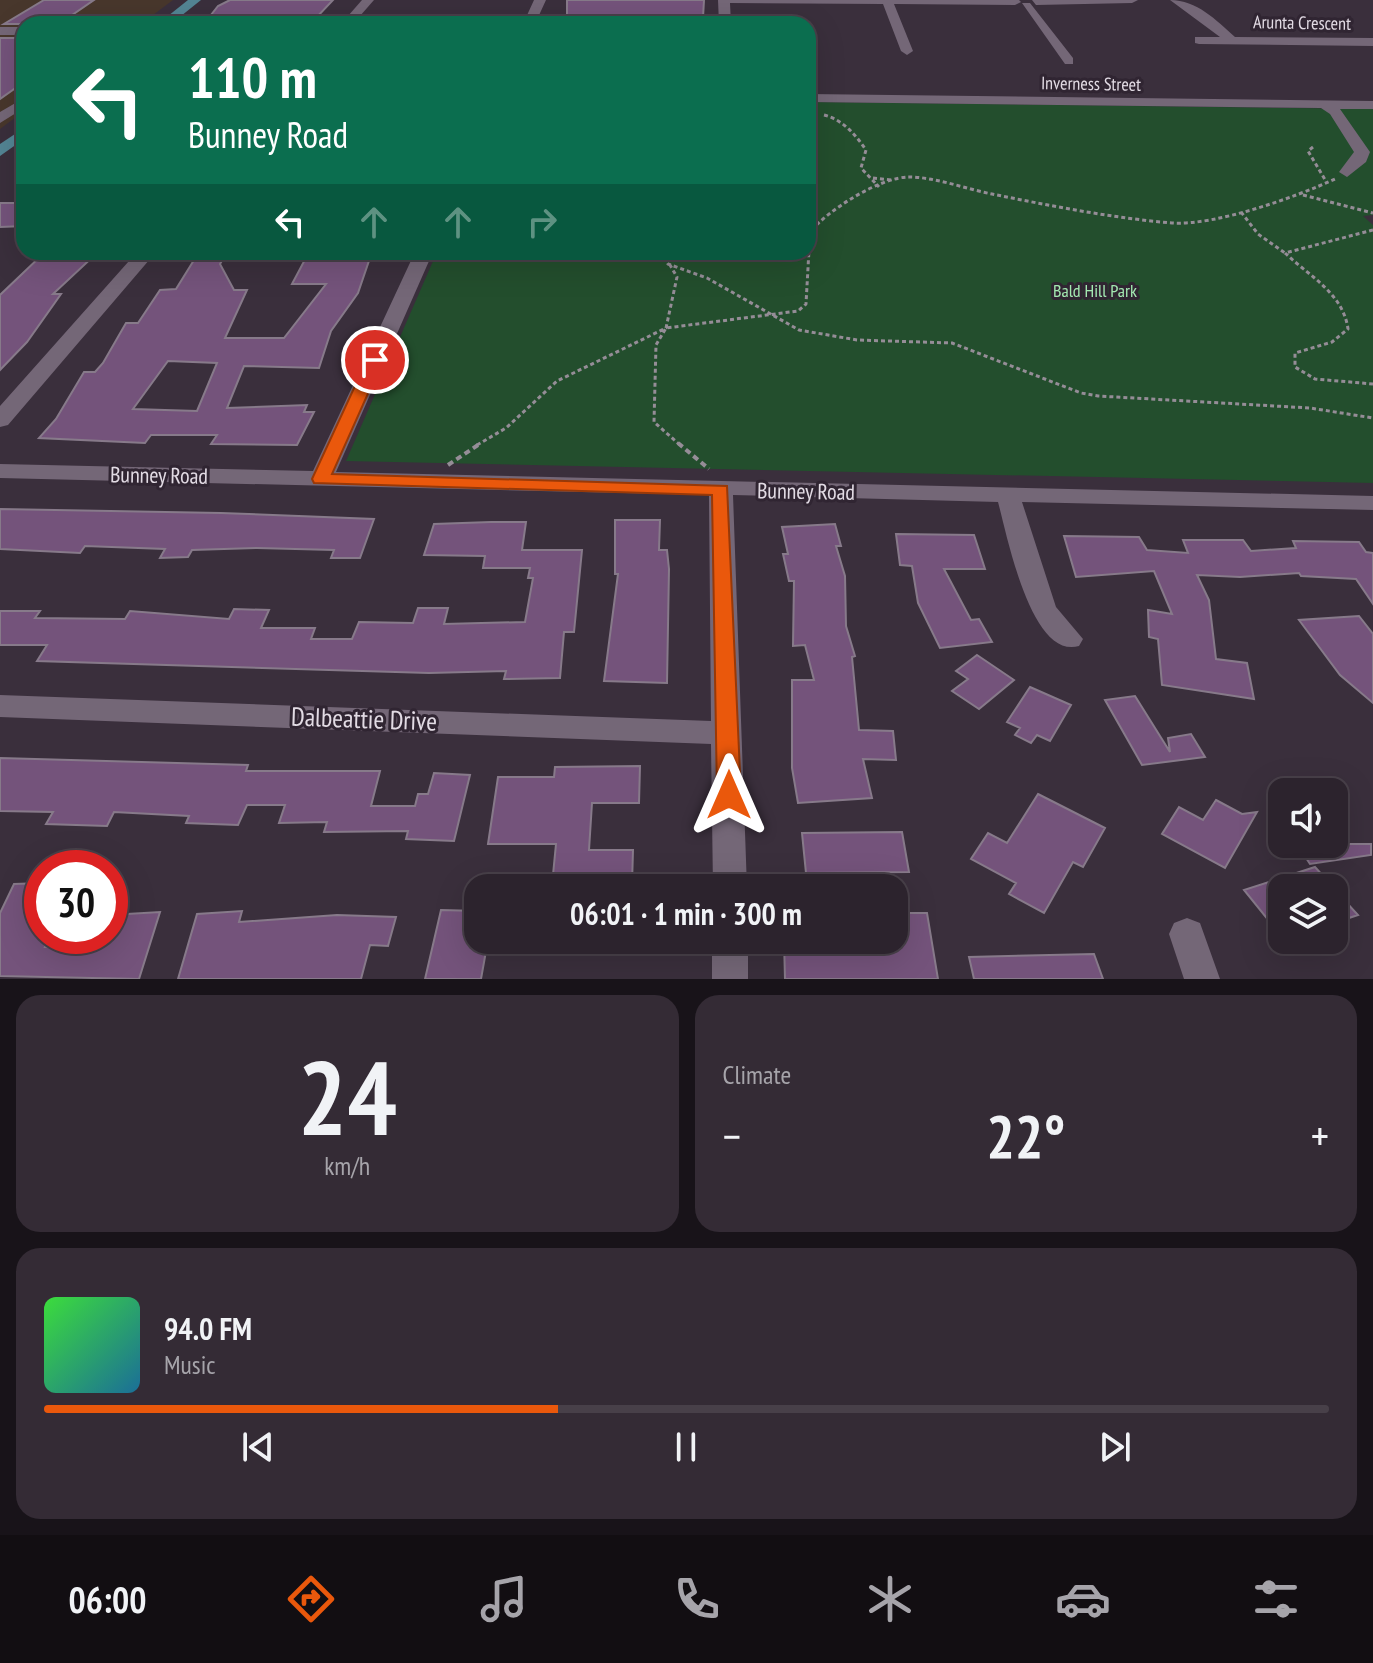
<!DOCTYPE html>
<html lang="en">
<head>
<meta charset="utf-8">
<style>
	:root { --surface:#2c232d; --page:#342b35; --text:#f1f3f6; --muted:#a6a4aa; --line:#484049; --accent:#ea580c }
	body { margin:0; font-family:"PT Sans Narrow",sans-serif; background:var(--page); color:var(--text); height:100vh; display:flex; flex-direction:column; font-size:30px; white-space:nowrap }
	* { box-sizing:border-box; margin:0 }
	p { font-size:26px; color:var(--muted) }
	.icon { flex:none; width:44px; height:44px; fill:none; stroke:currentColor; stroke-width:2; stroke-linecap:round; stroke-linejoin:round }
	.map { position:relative; height:979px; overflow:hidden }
	.details { display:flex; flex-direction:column; gap:16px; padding:16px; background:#181319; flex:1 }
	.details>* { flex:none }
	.guide { position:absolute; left:16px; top:16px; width:800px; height:244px; border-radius:24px; box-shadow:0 8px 32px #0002,0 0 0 2px var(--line); background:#0b6e4f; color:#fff; overflow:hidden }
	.fabs { position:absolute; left:1268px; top:778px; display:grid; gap:16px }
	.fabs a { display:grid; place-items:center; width:80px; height:80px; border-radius:16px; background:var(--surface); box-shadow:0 8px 32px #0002,0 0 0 2px var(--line); font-size:40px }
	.speed { position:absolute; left:24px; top:850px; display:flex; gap:16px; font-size:40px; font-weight:700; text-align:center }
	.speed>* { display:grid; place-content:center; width:104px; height:104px; border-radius:50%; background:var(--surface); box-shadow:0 8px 32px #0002,0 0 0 2px var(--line); line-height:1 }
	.speed .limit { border:12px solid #d22; background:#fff; color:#111 }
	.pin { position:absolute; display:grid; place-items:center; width:68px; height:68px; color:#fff; margin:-34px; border:4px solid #fff; border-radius:50%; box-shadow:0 2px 8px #0007 }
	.me { position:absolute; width:88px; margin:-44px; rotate:0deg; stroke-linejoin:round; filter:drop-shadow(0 0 6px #0008) }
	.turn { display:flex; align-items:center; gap:28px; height:168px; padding:0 40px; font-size:36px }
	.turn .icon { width:104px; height:104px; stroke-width:2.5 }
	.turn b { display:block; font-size:56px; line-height:68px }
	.lanes { display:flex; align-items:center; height:76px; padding:0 40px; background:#0003; justify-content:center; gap:40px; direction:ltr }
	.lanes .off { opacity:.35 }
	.big { font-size:60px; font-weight:700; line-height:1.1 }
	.details .tile { flex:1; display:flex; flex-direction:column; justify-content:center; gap:12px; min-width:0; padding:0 28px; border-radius:24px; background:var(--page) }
	.details .dial { align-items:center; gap:0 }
	.dial b { font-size:104px; line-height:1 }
	.song { display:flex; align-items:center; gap:24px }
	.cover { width:96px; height:96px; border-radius:12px; background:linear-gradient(135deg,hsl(120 70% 55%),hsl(200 70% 35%)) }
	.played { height:8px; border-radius:4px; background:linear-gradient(90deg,var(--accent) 40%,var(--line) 40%) }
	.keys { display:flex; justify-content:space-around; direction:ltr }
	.heat { display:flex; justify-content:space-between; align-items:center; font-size:44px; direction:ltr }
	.details .tiles { flex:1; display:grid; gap:16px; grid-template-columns:1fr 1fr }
	.tile:last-child { grid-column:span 2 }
	.trip { position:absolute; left:464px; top:874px; width:444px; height:80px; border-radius:24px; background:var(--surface); box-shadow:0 8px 32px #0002,0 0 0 2px var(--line); font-weight:700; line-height:80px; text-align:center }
	.tab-bar { display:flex; height:128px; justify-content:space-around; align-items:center; background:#120e12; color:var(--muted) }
	.tab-bar .icon { width:56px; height:56px }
	.tab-bar .on { color:var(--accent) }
	.tab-bar b { font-size:36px; color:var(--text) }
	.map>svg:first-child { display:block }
	.commercial { fill:#48372c }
	.green { fill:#234e2d }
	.building { fill:#74537b; stroke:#877a8a; stroke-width:2; fill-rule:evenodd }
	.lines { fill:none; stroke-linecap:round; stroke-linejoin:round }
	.path-far1 { stroke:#958d97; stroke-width:3; stroke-dasharray:4 3; stroke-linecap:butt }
	.path { stroke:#958d97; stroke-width:4; stroke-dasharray:6 4; stroke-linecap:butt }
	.minor { fill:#746777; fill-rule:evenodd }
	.major { fill:#538594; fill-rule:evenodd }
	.route { fill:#ea580c; stroke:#983908; stroke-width:2 }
	.labels { text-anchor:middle; stroke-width:6; stroke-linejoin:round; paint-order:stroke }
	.far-street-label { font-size:18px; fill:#e2dbe4; stroke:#302532 }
	.far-park-label { font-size:18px; fill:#a3e9b1; stroke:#302532 }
	.street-label { font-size:22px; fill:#e2dbe4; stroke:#302532 }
	.near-street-label { font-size:26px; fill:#e2dbe4; stroke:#302532 }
</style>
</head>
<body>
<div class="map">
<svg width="1373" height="979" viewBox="0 0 1373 979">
	<rect width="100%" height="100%" fill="#3a2f3c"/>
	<path class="commercial" d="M0 0H173L141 24H24V111L0 129Z"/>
	<path class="green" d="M808 102 1373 109V215L1363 216 1373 225V483L346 461 437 252H808Z"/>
	<path class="building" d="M44 0H94L59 24H4Z
		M230 0H333L316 18H251L204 24 218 6Z
		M567 0H704L703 18 648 17 645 24H567Z
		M0 38H24V82L0 99Z
		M0 203H24V226L0 227Z
		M98 252 53 294H61L27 342 0 370V295L44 253Z
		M199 252H227L220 264 234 290H247L225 338H284L326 284H292L309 252H372L358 293 331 331 319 368 244 366 227 408 307 405 304 412H314L297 445 211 444 217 435H151L145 443 39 438 56 419 84 372H95L103 363 126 323H138L160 290 176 289ZM168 361 217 363 197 411 133 409Z
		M0 509 221 513 374 519 360 558H331L334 550 257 548 192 550 188 557 160 558 165 549 85 546 80 553 0 549Z
		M615 520H660L659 550H667L669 569 667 683 604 681 618 574H615Z
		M491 522H526L522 550H582L574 632H564L560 678 504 679 506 671 429 673 37 661 47 645H0V611H40L35 618 125 619 130 611 229 619 234 609 269 610 261 628H315L311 639H352L359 622 413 623 418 608H448L444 624 525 622 533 578H528L530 568H483L485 556 424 555 434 524Z
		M835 524 841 546H836L845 576 846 626 855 656 852 657 859 730 893 731 896 760 863 759 872 798 798 803 792 768V680H814L805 645 793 646 794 581H789L783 554H788L782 527Z
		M896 534 974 535 985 569H944L971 620 979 619 992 642 940 648 918 603 912 566 900 565Z
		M1064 536 1139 537 1147 550 1188 553 1183 540H1243L1251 551 1296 548 1293 541 1359 542 1366 552 1373 553V604L1356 579 1301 576 1299 573 1240 577 1197 575 1209 600 1216 659 1247 663 1254 699 1162 685 1158 639 1149 637 1148 610 1172 614 1154 571 1076 577Z
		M1359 616 1373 634V703L1340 675 1299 620Z
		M977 655 1014 680 979 709 952 691 968 679 956 671Z
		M1030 687 1071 705 1050 741 1037 735 1031 743 1015 735 1020 728 1007 722Z
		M1135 696 1170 752 1168 738 1191 734 1205 757 1142 765 1105 700Z
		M0 758 248 765 246 771H380L371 806H415L418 794H428L434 773 470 775 454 841 406 839 408 831 324 832 327 822 279 823 285 805H247L238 825 186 823 189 816 114 812 107 826 46 824 53 812 0 811Z
		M640 766 639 803H592L589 850H633L632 884 552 885 556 844H488L498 777H554L555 767Z
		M1038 794 1105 828 1083 867 1073 862 1044 913 1009 894 1016 883 971 859 988 833 1007 843Z
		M1216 800 1242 814 1257 812 1225 868 1162 834 1179 807 1203 820Z
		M902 832 909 872 806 873 802 833Z
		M1297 844H1371V855L1310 864Z
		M1315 867 1334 888H1282V937L1244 890Z
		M42 883V936H50L45 947 96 946 99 936H110V915L160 912 139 979 0 976V913L14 884Z
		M1334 889 1358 915 1334 923Z
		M441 910 478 911V940H488L481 979H425Z
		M242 911 239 922 337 915 396 917 388 946 370 945 361 979H178L197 914Z
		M894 913H927L938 979H785L784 940H894Z
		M1094 954 1103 979H974L969 957Z"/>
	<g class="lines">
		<path class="path-far1" d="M824 115C843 120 855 134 866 150L861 168 879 187
			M1313 147 1308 151 1327 183
			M873 178 892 180
			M1303 195 1373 213
			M1241 212 1258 234 1285 253
			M1373 230 1285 253C1309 276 1343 293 1348 329L1332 342 1295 353V367L1315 379 1373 384
			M659 252 668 264 707 278 799 330 857 340 952 343 1081 393 1098 396 1310 408 1373 418
			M477 445 506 428 557 381 666 328 677 277 670 265
			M680 445 654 422 656 345 666 328 798 311 806 304 810 232C828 210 880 177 909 177 935 177 966 189 992 194 1051 206 1113 218 1172 223 1215 226 1296 197 1335 179"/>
		<path class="path" d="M678 443 709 469
			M448 465 481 443"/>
		<path class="minor" d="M362 0H374L353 24H341Z
			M534 0H546L535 24H523Z
			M718 0H1019L1021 2 1015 5 894 4 913 51 907 55 901 51 883 4 730 3 731 24H719Z
			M1032 0H1138L1132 3 1036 5Z
			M1170 0C1197 0 1216 20 1235 37L1373 38V46L1199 44 1195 43V37H1220Z
			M1022 3H1030L1073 58V64H1065Z
			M0 27H24V35H0Z
			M808 94 1373 101V109H1340L1370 152 1366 162 1347 177 1339 172 1354 152 1330 114 1321 108 808 102Z
			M24 98V108L0 123V112Z
			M137 252H156L8 425 0 427V406Z
			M415 252H433L336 472 1373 496V510L1022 502 1056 607 1083 639 1079 646C1031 660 1007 535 998 502L733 495 747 888H713L711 744 0 717V695L711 721 709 495 0 478V464L313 471Z
			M1187 918 1200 923 1220 979H1184L1169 934 1174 923Z
			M712 940H748V979H712Z"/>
		<path class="major" d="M188 0H201L171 24H158Z
			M24 128V139L0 156V144Z"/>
	</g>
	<path class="route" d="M375 356 383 360 332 474 727 486 741 795 738 802 729 805 721 802 717 795 712 495 314 483 312 479 367 360Z"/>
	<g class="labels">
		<g class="far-street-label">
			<text transform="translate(1302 23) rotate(1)" y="6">Arunta Crescent</text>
			<text transform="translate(1091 84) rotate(1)" y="6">Inverness Street</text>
		</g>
		<g class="far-park-label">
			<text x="1095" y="297">Bald Hill Park</text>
		</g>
		<g class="street-label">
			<text transform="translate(159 475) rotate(1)" y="8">Bunney Road</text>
			<text transform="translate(806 491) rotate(1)" y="8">Bunney Road</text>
		</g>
		<g class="near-street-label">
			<text transform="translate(364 719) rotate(2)" y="9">Dalbeattie Drive</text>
		</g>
	</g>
</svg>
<div class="fabs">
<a><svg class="icon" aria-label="sound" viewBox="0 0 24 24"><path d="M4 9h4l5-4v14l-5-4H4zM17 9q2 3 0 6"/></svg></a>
<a><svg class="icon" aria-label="layers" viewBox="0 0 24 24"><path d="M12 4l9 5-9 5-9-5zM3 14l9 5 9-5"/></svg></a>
</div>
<div class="speed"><div class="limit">30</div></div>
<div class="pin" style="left:375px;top:360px;background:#d93025"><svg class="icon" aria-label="arrive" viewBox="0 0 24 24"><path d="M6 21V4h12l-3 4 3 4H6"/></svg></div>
<svg class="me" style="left:729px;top:795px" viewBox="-20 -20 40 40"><path d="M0-17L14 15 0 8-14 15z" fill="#ea580c" stroke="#fff" stroke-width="4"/></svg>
<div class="trip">06:01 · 1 min · 300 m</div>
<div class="guide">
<div class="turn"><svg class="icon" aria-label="left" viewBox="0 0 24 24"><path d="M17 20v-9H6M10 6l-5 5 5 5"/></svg><div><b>110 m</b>Bunney Road</div></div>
<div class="lanes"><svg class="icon" aria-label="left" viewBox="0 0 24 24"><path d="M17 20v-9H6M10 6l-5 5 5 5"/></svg><svg class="icon off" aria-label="ahead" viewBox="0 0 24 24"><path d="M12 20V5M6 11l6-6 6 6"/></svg><svg class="icon off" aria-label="ahead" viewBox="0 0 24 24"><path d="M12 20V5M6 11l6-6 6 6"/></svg><svg class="icon off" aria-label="right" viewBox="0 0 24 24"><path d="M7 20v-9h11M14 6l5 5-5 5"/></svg></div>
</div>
</div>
<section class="details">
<div class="tiles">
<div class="tile dial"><b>24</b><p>km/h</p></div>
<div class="tile"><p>Climate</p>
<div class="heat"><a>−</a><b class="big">22°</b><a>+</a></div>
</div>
<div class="tile">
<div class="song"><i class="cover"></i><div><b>94.0 FM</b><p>Music</p></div></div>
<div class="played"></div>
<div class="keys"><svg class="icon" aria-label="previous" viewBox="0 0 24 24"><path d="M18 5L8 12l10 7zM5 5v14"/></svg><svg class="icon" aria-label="pause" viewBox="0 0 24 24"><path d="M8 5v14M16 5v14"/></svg><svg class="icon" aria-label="next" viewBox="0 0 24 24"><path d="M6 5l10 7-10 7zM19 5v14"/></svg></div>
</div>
</div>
</section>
<nav class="tab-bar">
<b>06:00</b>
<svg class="icon on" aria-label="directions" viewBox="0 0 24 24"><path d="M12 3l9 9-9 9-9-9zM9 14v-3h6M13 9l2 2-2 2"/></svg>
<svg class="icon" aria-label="music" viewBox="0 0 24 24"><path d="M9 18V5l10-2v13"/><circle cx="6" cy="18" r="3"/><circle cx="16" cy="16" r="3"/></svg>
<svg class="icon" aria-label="phone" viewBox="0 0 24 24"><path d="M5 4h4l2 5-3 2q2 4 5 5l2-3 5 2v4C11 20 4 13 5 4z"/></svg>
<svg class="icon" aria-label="climate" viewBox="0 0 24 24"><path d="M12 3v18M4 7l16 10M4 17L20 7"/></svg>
<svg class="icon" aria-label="car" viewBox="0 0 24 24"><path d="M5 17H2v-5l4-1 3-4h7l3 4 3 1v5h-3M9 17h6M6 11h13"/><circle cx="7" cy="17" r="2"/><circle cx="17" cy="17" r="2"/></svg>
<svg class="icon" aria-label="filters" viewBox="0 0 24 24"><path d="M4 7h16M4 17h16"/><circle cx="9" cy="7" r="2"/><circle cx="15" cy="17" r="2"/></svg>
</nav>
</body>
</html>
